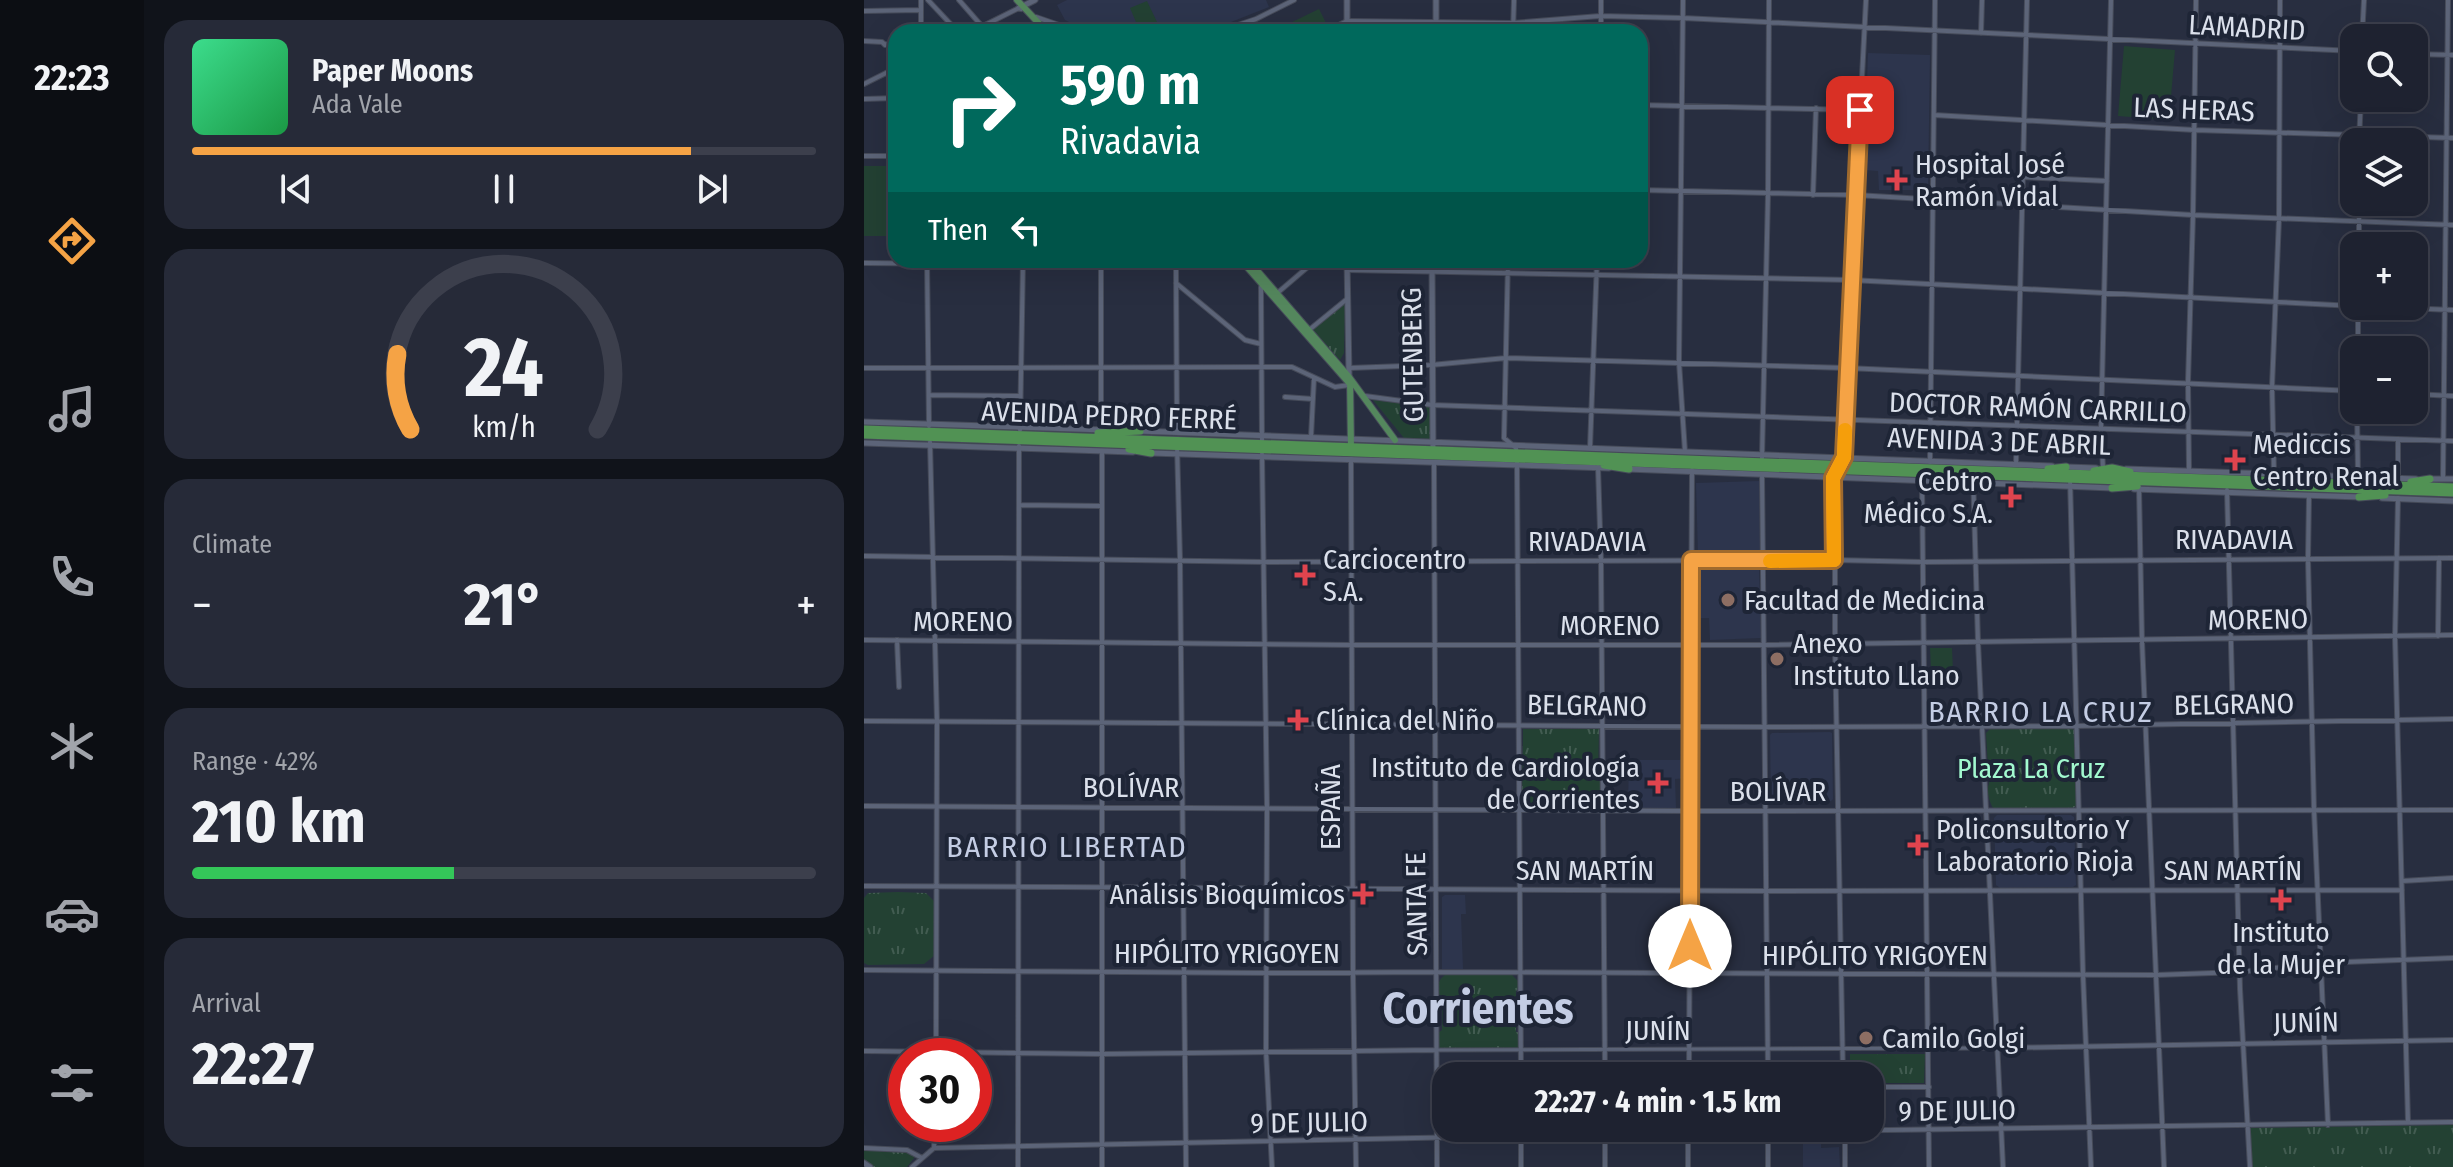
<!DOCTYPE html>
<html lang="en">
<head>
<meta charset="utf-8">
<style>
	:root { --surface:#1e2230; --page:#262a38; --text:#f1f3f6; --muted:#a1a4ab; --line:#3c3f4c; --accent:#f5a345 }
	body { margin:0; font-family:"Fira Sans Condensed",sans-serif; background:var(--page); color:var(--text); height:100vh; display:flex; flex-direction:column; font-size:30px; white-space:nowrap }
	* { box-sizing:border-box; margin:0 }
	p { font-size:26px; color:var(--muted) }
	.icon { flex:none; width:44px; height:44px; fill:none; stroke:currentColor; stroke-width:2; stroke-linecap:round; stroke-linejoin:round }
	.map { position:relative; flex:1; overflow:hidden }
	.side { display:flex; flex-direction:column; gap:20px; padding:20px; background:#10131a; width:720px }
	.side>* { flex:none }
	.hud { position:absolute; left:24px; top:24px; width:760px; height:244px; border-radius:24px; box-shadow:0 8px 32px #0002,0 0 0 2px var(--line); background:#00695c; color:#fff; overflow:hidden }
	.tools { position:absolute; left:1476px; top:24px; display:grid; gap:16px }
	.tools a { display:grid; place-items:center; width:88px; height:88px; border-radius:16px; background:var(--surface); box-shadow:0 8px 32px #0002,0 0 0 2px var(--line); font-size:40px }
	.speed { position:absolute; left:24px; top:1038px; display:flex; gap:16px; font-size:40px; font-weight:700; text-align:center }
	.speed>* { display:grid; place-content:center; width:104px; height:104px; border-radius:50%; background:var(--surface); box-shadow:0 8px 32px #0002,0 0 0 2px var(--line); line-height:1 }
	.speed .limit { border:12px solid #d22; background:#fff; color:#111 }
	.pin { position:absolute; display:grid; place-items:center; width:68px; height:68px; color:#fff; margin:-34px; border-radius:16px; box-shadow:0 4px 12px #0006 }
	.me { position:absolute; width:88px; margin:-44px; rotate:0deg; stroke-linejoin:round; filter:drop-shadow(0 0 6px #0008) }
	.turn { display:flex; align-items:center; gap:28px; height:168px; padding:0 40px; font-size:36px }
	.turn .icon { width:104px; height:104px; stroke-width:2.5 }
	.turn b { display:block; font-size:56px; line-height:68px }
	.then { display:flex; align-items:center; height:76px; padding:0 40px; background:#0003; gap:16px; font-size:30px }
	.big { font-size:60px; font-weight:700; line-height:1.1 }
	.side .card { flex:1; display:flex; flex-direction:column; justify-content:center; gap:12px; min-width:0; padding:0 28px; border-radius:24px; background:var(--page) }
	.side .dial { align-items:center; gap:0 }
	.dial svg { height:208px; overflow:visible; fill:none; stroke:var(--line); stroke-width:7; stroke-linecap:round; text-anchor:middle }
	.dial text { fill:var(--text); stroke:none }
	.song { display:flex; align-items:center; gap:24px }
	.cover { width:96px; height:96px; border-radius:12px; background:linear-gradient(135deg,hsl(150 70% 55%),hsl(140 70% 35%)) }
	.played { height:8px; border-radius:4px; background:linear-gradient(90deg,var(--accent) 80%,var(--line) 80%) }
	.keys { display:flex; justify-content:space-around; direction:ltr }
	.heat { display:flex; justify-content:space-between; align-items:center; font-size:44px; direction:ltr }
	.charge { height:12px; border-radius:6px; background:linear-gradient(90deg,#34c759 42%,var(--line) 0) }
	.trip { position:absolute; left:568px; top:1062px; width:452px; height:80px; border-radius:24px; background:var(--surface); box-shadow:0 8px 32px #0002,0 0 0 2px var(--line); font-weight:700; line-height:80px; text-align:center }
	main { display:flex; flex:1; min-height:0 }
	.tab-bar { display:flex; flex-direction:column; width:144px; justify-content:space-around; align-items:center; background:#0c0e13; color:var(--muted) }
	.tab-bar .icon { width:56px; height:56px }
	.tab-bar .selected { color:var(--accent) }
	.tab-bar b { font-size:36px; color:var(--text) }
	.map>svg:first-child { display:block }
	.built { fill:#2d354d }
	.park { fill:url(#park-tufts) }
	.pitch { fill:#234133 }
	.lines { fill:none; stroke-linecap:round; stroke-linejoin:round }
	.pedestrian-casing { stroke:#464b59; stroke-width:5 }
	.minor-casing { stroke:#464b59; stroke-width:6 }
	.tertiary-casing { stroke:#464b59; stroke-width:6 }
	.secondary-casing { stroke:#464b59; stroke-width:7 }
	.primary-casing { stroke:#464b59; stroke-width:8 }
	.trunk-casing { stroke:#464b59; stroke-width:9 }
	.pedestrian { stroke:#5c6478; stroke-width:3 }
	.minor { stroke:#5c6478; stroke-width:4 }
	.tertiary { stroke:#5c6478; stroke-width:4 }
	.secondary { stroke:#5c6478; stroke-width:5 }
	.primary { stroke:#54875d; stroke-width:6 }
	.trunk { stroke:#519254; stroke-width:7 }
	.route-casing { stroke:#9f6a2d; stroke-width:20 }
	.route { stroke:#f5a345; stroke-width:14 }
	.slow { stroke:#f59e0b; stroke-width:14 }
	.health-dot { fill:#e0444e; stroke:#1e2536; stroke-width:3 }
	.education-dot { fill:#8d6e63; stroke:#1e2536; stroke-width:3 }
	.labels { text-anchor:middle; stroke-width:8; stroke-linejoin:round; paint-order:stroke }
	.street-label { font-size:28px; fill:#dbe0eb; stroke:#1e2536 }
	.poi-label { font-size:28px; fill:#dbe0eb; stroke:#1e2536; text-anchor:start }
	.park-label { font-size:28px; fill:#a2f9cf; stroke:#1e2536 }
	.neighbourhood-label { font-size:30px; letter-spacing:2px; fill:#c4cde4; stroke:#1e2536 }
	.town-label { font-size:44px; font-weight:bold; fill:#c4cde4; stroke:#1e2536 }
</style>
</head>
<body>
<main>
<nav class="tab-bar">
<b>22:23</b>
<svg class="icon selected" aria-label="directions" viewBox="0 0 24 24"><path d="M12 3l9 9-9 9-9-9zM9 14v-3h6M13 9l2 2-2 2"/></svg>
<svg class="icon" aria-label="music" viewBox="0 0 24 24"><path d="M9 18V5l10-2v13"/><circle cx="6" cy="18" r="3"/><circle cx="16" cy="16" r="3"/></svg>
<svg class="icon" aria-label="phone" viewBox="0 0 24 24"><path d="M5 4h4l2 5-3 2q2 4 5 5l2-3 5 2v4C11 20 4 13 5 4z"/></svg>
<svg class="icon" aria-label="climate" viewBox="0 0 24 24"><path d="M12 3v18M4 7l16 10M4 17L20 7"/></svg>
<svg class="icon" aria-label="car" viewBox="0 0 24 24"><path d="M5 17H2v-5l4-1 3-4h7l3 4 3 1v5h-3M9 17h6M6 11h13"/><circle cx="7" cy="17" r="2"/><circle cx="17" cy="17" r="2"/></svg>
<svg class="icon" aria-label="filters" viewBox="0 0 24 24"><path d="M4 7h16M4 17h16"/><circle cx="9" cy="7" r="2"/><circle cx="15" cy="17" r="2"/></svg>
</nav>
<section class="side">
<div class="card">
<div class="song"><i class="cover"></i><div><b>Paper Moons</b><p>Ada Vale</p></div></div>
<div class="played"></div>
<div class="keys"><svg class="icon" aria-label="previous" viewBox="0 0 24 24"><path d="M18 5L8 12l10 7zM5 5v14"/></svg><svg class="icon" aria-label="pause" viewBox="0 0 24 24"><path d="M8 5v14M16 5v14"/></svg><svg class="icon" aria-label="next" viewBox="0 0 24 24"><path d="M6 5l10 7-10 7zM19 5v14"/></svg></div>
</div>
<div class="card dial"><svg viewBox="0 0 100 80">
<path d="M14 69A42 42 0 1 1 86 69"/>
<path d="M14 69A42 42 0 0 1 9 40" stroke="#f5a345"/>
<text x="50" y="56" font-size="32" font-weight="700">24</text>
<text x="50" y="72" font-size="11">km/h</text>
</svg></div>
<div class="card"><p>Climate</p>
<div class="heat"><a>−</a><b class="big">21°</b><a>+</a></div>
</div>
<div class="card"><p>Range · 42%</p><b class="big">210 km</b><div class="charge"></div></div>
<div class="card"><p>Arrival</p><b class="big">22:27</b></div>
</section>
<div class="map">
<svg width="1589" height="1167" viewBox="0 0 1589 1167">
	<defs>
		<pattern id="park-tufts" width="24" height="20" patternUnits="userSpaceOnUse" patternTransform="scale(2)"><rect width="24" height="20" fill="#234133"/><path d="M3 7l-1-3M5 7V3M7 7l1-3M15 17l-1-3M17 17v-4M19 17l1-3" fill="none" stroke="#425c51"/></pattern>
	</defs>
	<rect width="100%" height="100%" fill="#282e40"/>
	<path class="built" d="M203 0H402L405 7 362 24 339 29 322 32H250L209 24 201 20 193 5Z
		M1004 53 1066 55 1064 190H1015L1014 171 1000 170Z
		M895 481 896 556 834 555 832 483Z
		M836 566 895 567 897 638 846 640 845 618H833V570Z
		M966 732 968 733 969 799 967 801 909 802 907 800 906 735 908 733Z
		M765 760H823V778L811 779 812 808H764Z
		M1133 815H1207L1210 817 1212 885 1209 887 1136 888 1132 885 1130 818Z
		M581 895H601L602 914H597L599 969H578V897Z
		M957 1137V1148L975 1147 976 1167H939V1138Z"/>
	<path class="park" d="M481 303 480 353 476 360 448 330Z
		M509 400 566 407 567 439 540 438Z
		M1128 727H1206L1212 732 1213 805 1208 809 1129 808C1125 801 1122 790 1125 784L1122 733Z
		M659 729H735L734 776C740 788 734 796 734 806 719 808 704 806 689 809L682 806 658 805Z
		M34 892 62 893 71 902V955L60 964 4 965 0 963V898L4 893Z
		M581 975H648L654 981V989L652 991V1032H655L654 1050H574V1033L578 1030V997L574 993C574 985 574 980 581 975Z
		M986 1054H1061L1060 1083H1006V1076H986Z
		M1589 1125V1167H1388L1386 1128Z
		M0 1150 44 1151 50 1155V1158L43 1167H9L0 1160Z"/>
	<path class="pitch" d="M283 1 293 22 275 29 266 8Z
		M455 9 463 25 449 32H428L424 24Z
		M1260 46 1311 50 1305 120 1254 116Z
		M0 166H32V236H0Z
		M1066 648H1088L1089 670H1067Z"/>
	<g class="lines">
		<g class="pedestrian-casing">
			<path id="pedestrian" d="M571 1050 1133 1048"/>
		</g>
		<g class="minor-casing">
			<path id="minor" d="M57 0V32
				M64 0 94 32
				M95 0 123 32
				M737 0V32
				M819 0 815 362 821 452
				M0 11 56 10
				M461 32 483 21 649 23 736 16 819 18 1490 51
				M649 32 650 0
				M1117 33 1118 0
				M1498 38 1500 0
				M0 41 18 42 21 45 32 41
				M1550 54 1589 55
				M776 105 996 110
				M1070 115 1331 130 1589 138
				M1495 142 1497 98
				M0 156H32
				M1158 177 1243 181
				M776 190 992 195 1329 215 1589 225
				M949 195 952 108
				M1495 246V202
				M63 260 65 426
				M291 260 297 266
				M644 260 640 438 652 448 653 454
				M0 263 312 266 369 265 377 262
				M237 266V430
				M312 266 313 432
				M483 270 987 280 1490 306
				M312 283 381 340 397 344
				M411 295 452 260
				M1493 306 1589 310
				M445 330 483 299
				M1494 350V306
				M0 368 428 367 471 387 485 385
				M485 368 567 365 642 358 983 368 1490 391
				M1550 394 1589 396
				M65 395 156 396
				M501 396 568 405 1589 441
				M421 397 449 399
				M1493 410 1494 476
				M156 430 159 260
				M447 437 450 378
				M66 442 73 722 72 1056
				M313 445 316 559 322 1167
				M398 445 397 287 400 282
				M726 448 733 260
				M398 454 403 808 402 1051 408 1167
				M898 458 904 194 905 0
				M487 459 489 974 492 1167
				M978 461 1002 0
				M570 462 573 1167
				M653 462 657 1076
				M1066 462 1071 0
				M1152 465 1163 0
				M734 467 737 561 741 1076
				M1239 468 1237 428 1247 0
				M1325 471 1324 382 1329 215 1332 0
				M898 474 904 1076
				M1109 474 1114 642 1139 1167
				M1410 474 1408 387 1415 219 1416 0
				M971 476V644L979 1076
				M1206 478 1219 975 1227 1167
				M1534 478V439
				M1579 479 1584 0
				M1058 481 1065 1167
				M1275 487 1278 641 1300 1167
				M1363 490 1376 989 1386 1167
				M1445 496 1444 559 1450 810 1464 1125
				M1534 498 1531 637 1544 1122
				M155 505 237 506
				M0 556 401 562 970 560 1059 562 1589 558
				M1574 636 1575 558
				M0 640 488 645H901L1589 635
				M33 640 35 687
				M0 721 902 727 1212 726 1589 719
				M0 806 826 811 1589 810
				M1538 881 1589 878
				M0 886 903 891 1538 890
				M0 970 403 973 572 972 1292 975 1376 972 1455 963 1589 958
				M1133 1048 1589 1040
				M0 1051 239 1054 571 1050
				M825 1076 828 470
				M1006 1087H1065
				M741 1128V1167
				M904 1128V1167
				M0 1148 43 1150 58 1158
				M70 1148 741 1134 1589 1122
				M70 1148 71 1124
				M48 1167 70 1148
				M154 1167 155 446
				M238 1167V451
				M657 1167V1128
				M824 1167V1128
				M981 1167V1128"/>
		</g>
		<g class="tertiary-casing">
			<path id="tertiary" d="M172 17 215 32
				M107 32 155 8 157 9
				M353 32 392 19 430 0
				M0 84 32 68
				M0 99 32 98"/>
		</g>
		<g class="secondary-casing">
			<path id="secondary" d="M155 8 171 0
				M483 32V0
				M572 32V0
				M483 260 485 375
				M568 260 569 453
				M0 422 241 430
				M275 431 1188 466
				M0 443 269 452
				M287 453 745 468
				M1202 467 1232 468
				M763 469 1248 488
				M1262 469 1552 479
				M1566 479H1589
				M1270 489 1496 497
				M1518 498 1589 501
				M0 1163 6 1167"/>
		</g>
		<g class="primary-casing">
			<path id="primary" d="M153 0 183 32
				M377 260 486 384
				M384 260 485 377 531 440
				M486 380 487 449"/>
		</g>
		<g class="trunk-casing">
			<path id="trunk" d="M0 429 1589 487
				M234 433 276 431
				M0 435 1589 493
				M265 449 287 453
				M740 465 765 469
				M1184 469 1202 467
				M1230 471 1248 468 1266 472
				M1547 482 1566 479
				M1248 488 1273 486
				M1495 497 1521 495"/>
		</g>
		<use href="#pedestrian" class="pedestrian"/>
		<use href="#minor" class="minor"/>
		<use href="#tertiary" class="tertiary"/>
		<use href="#secondary" class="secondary"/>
		<use href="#primary" class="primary"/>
		<use href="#trunk" class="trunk"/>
	</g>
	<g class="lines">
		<g class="route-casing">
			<path id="route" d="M826 946 827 560H970L969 478 980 457 996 110"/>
		</g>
		<use href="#route" class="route"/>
		<path class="slow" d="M906 561 970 560 969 478 980 457 981 430"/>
	</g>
	<g class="health-dot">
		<path d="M1029 168h8v8h8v8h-8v8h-8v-8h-8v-8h8z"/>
		<path d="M1367 448h8v8h8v8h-8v8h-8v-8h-8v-8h8z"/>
		<path d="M1143 485h8v8h8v8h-8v8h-8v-8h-8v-8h8z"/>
		<path d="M437 563h8v8h8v8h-8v8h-8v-8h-8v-8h8z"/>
		<path d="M430 708h8v8h8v8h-8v8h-8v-8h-8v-8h8z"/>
		<path d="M790 771h8v8h8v8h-8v8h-8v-8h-8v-8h8z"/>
		<path d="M1050 833h8v8h8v8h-8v8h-8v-8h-8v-8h8z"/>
		<path d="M495 882h8v8h8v8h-8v8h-8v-8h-8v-8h8z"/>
		<path d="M1413 888h8v8h8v8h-8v8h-8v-8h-8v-8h8z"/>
	</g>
	<g class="education-dot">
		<circle cx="864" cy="600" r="8"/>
		<circle cx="913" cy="659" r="8"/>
		<circle cx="1002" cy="1038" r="8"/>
	</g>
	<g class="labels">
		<g class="street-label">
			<text transform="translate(1383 27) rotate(3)" y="10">LAMADRID</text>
			<text transform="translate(1330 109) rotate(2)" y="10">LAS HERAS</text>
			<text transform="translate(548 355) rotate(-91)" y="10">GUTENBERG</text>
			<text transform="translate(1174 407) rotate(2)" y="10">DOCTOR RAMÓN CARRILLO</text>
			<text transform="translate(245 415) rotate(2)" y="10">AVENIDA PEDRO FERRÉ</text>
			<text transform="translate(1135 441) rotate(2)" y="10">AVENIDA 3 DE ABRIL</text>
			<text x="1370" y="549">RIVADAVIA</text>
			<text x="723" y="551">RIVADAVIA</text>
			<text transform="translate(1394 619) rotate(-1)" y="10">MORENO</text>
			<text x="99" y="631">MORENO</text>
			<text x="746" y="635">MORENO</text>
			<text transform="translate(1370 704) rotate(-1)" y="10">BELGRANO</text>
			<text transform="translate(723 705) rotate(1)" y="10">BELGRANO</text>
			<text x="267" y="797">BOLÍVAR</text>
			<text x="914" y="801">BOLÍVAR</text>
			<text transform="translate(466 807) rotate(-90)" y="10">ESPAÑA</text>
			<text x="721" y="880">SAN MARTÍN</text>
			<text x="1369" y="880">SAN MARTÍN</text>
			<text transform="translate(552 904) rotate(-91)" y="10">SANTA FE</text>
			<text x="363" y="963">HIPÓLITO YRIGOYEN</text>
			<text x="1011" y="965">HIPÓLITO YRIGOYEN</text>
			<text transform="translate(1442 1022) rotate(-1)" y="10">JUNÍN</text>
			<text x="794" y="1040">JUNÍN</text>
			<text transform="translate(1093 1110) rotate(-1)" y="10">9 DE JULIO</text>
			<text transform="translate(445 1122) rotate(-1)" y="10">9 DE JULIO</text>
		</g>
		<g class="poi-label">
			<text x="1051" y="174">Hospital José<tspan x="1051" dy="32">Ramón Vidal</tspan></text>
			<text x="1389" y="454">Mediccis<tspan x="1389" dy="32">Centro Renal</tspan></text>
			<text x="1129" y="491" text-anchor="end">Cebtro<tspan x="1129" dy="32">Médico S.A.</tspan></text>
			<text x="459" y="569">Carciocentro<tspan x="459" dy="32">S.A.</tspan></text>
			<text x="880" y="610">Facultad de Medicina</text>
			<text x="929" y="653">Anexo<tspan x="929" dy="32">Instituto Llano</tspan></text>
			<text x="452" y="730">Clínica del Niño</text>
			<text x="776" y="777" text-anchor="end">Instituto de Cardiología<tspan x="776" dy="32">de Corrientes</tspan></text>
			<text x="1072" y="839">Policonsultorio Y<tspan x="1072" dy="32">Laboratorio Rioja</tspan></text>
			<text x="481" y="904" text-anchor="end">Análisis Bioquímicos</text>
			<text x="1417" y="942" text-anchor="middle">Instituto<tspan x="1417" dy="32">de la Mujer</tspan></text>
			<text x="1018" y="1048">Camilo Golgi</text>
		</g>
		<g class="park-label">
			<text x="1167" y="778">Plaza La Cruz</text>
		</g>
		<g class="neighbourhood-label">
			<text x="1177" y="722">BARRIO LA CRUZ</text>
			<text x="203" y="857">BARRIO LIBERTAD</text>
		</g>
		<g class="town-label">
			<text x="614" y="1023">Corrientes</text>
		</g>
	</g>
</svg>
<div class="tools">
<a><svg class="icon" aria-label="search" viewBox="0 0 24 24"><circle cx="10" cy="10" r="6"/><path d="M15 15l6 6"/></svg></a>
<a><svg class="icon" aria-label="layers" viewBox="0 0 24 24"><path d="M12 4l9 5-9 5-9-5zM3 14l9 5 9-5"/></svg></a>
<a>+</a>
<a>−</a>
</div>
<div class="speed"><div class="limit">30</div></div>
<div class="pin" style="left:996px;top:110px;background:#d93025"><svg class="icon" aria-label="arrive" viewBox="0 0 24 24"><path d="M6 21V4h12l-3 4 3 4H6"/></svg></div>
<svg class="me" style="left:826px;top:946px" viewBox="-20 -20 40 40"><circle r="19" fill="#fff"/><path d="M0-13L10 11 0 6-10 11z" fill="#f5a345"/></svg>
<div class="trip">22:27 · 4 min · 1.5 km</div>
<div class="hud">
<div class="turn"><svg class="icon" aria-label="right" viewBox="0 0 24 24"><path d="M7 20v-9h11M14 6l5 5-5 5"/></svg><div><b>590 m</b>Rivadavia</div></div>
<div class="then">Then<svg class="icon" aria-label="left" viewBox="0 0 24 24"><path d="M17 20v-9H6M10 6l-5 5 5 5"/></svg></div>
</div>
</div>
</main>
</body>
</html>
